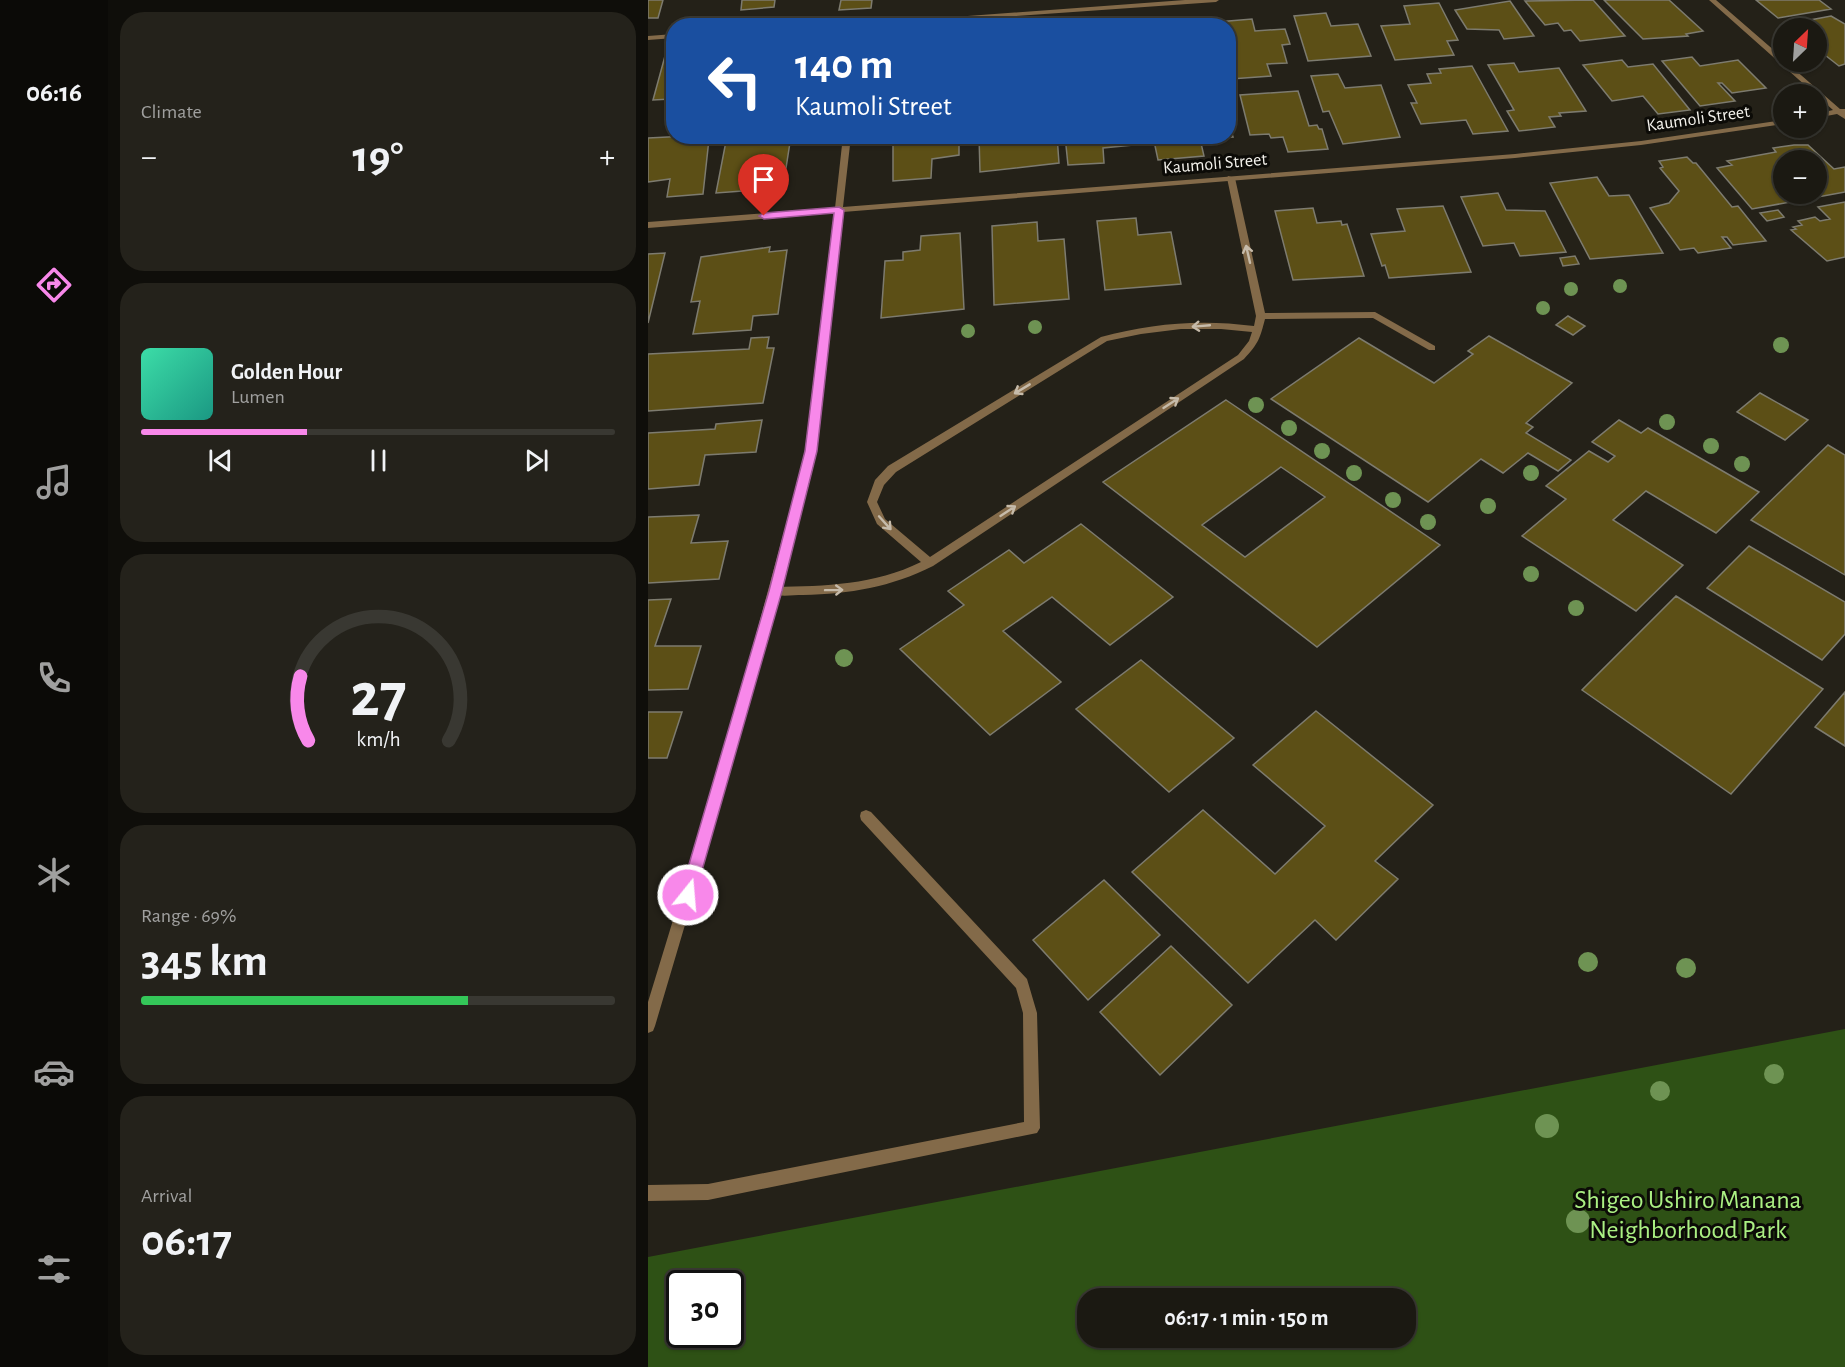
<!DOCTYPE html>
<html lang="en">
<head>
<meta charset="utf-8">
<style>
	:root { --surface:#1b1912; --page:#24221b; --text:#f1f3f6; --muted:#a0a09f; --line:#393832; --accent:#f888ea }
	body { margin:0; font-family:"Alegreya Sans",sans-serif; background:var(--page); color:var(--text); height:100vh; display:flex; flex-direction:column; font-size:22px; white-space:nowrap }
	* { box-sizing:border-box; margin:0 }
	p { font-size:20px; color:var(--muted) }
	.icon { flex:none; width:33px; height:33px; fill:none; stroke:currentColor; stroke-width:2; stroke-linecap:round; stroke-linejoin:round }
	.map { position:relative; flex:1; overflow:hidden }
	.drawer { display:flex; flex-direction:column; gap:12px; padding:12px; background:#0f0e0a; width:540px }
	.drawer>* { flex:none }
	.guide { position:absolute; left:18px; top:18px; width:570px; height:126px; border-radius:24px; box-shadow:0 2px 4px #0004,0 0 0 2px var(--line); background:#1a4fa0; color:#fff; overflow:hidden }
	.needle { width:39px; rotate:25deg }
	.fabs { position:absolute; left:1125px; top:18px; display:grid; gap:12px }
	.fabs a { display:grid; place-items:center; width:54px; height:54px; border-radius:50%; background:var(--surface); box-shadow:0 2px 4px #0004,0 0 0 2px var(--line); font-size:30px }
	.speed { position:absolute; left:18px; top:1270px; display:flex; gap:12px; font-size:30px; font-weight:700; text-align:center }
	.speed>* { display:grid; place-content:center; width:78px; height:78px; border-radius:50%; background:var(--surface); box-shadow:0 2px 4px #0004,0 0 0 2px var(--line); line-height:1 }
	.speed .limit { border:3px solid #111; border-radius:9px; background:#fff; color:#111 }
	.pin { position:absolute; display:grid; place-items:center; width:51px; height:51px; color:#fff; margin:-62px -26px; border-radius:50% 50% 50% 0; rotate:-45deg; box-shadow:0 0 6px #0007 }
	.pin .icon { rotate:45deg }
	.me { position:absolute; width:66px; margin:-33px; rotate:17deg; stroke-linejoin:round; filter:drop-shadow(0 0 4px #0008) }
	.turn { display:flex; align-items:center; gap:21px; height:126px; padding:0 30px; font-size:27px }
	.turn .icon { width:78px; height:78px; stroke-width:2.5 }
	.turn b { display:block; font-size:42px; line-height:51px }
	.big { font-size:45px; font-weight:600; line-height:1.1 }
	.drawer .tile { flex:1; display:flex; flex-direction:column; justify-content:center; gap:9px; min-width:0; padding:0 21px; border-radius:24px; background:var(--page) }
	.drawer .dial { align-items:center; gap:0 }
	.dial svg { height:156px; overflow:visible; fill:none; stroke:var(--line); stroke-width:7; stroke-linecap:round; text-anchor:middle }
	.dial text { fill:var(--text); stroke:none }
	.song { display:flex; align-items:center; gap:18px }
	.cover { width:72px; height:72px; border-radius:9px; background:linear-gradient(135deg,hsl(160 70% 55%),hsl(170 70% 35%)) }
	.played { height:6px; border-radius:3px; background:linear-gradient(90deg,var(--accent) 35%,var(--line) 35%) }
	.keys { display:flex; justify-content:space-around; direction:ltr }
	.heat { display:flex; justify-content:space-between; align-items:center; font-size:33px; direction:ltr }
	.charge { height:9px; border-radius:4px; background:linear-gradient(90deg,#34c759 69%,var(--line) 0) }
	.trip { position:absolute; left:429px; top:1288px; width:339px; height:60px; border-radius:24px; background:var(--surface); box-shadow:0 2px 4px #0004,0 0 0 2px var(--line); font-weight:600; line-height:60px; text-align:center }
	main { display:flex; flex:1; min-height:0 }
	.tab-bar { display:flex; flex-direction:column; width:108px; justify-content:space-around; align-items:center; background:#0b0a07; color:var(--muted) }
	.tab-bar .icon { width:42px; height:42px }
	.tab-bar .current { color:var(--accent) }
	.tab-bar b { font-size:27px; color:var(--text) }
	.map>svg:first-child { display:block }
	.green { fill:#2e5115; fill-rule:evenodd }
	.building { fill:#5c4f16; stroke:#7d7b6f; stroke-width:1.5; fill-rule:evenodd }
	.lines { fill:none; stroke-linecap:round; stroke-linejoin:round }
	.service { fill:#836a49; fill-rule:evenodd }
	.minor { fill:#836a49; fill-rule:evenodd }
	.tree { fill:#6e9353 }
	.oneway { stroke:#c6bbaa }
	.route { fill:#f888ea; stroke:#a15898; stroke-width:1.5 }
	.labels { text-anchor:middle; stroke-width:6; stroke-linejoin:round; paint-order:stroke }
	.far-street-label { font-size:18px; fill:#f3f1eb; stroke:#0c0b07 }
	.near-park-label { font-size:26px; fill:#abf083; stroke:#0c0b07 }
</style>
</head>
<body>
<main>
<nav class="tab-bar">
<b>06:16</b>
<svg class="icon current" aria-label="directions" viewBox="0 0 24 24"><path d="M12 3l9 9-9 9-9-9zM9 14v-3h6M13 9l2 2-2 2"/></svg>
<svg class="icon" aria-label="music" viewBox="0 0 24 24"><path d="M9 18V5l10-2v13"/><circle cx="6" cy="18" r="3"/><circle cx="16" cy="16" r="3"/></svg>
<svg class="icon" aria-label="phone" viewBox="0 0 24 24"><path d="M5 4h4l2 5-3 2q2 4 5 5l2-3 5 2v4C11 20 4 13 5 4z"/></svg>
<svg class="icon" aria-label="climate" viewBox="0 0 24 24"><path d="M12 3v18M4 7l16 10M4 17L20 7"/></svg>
<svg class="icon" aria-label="car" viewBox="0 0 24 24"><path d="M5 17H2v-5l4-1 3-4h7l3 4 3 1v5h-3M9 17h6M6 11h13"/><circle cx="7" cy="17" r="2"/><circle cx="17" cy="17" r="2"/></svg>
<svg class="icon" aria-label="filters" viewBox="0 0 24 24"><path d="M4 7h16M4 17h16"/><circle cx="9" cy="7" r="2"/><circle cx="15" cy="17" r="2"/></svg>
</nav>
<section class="drawer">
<div class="tile"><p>Climate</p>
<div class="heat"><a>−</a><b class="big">19°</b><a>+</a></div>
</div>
<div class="tile">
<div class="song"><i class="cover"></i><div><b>Golden Hour</b><p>Lumen</p></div></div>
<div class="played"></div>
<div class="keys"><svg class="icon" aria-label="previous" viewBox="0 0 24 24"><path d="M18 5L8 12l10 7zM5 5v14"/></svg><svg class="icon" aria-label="pause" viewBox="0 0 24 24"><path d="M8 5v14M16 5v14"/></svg><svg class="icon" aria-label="next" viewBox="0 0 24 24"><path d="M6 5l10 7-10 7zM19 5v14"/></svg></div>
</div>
<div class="tile dial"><svg viewBox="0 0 100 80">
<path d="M14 69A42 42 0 1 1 86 69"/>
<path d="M14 69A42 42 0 0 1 10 36" stroke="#f888ea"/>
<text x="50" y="56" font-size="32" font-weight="700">27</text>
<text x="50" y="72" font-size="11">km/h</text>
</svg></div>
<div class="tile"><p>Range · 69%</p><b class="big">345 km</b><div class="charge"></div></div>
<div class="tile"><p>Arrival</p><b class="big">06:17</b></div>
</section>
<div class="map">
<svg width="1197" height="1367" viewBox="0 0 1197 1367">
	<rect width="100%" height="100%" fill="#242118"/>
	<path class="green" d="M1197 1029V1367H0V1257ZM32 1284H82V1335H32ZM440 1299H758V1338H440Z"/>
	<path class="building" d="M0 0H15L10 18H0Z
		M94 0H127L126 7 93 10Z
		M193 0H224L223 8 191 10Z
		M945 0 977 36 932 41 923 30 916 31 910 23 897 25 877 1Z
		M956 0H1021L1055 31 1038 34 1040 36 995 39Z
		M1108 0H1171L1183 9 1130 18Z
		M862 1 886 36 856 39 851 30 819 29 807 10Z
		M791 3 810 40 799 41 806 55 747 60 733 26 762 24 756 6Z
		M678 13 683 26 710 24 723 56 660 61 646 16Z
		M1183 16 1197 24V64L1191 66 1168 48V28L1157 21Z
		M556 19 557 26H524L523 21Z
		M604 19 607 31 637 29 642 44 634 45 639 63 619 64 623 76 583 79 580 26H569V22Z
		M17 56H26V111L20 112 23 99 5 100Z
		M1044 57 1052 66 1090 60 1118 88 1084 93 1074 83H1070L1087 101 1052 106 1014 61Z
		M974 60 980 67 1005 64 1042 110 1010 114 995 96 964 101 935 65Z
		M866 63 871 72 911 68 938 111 911 113 913 116 901 117 907 127 871 131 859 111 866 110 840 65Z
		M824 66 860 131 825 134 818 120 773 124 763 103H769L760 85 783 83 779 74 793 73 791 69Z
		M690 74 697 88 733 85 752 137 695 144 681 111 675 112 663 76Z
		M650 91 661 126 669 125 671 129H674L680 149 640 152 635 137 623 138 621 134 602 135 592 95Z
		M580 120 585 137 552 139 556 156 510 160 506 141H511L510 136H580Z
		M39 136 38 141 61 139 55 194 19 197 22 179 0 182V138Z
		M79 136H143L138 168 111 170 108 190 68 193Z
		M238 136H311V155L284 159 283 178 245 181V143H237Z
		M331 136H409L411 163 332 172Z
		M417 136H493L495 144 455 148 456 163 420 165Z
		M1146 145H1160L1186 169 1197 167V192L1104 209 1069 168 1084 165 1079 161 1128 152 1125 148ZM1136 160H1168V194H1136Z
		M1039 157 1045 163H1048L1084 207 1090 206 1118 241 1085 245 1079 237H1074L1083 248 1050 253 1046 248 1032 250 1002 208 1021 203 1031 191 1012 168 1015 167 1011 161Z
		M949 177 961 196 981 195 1015 253 942 259 902 183Z
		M850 193 858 210 897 211 918 252 872 256 866 243 835 246 813 197Z
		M1197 202V257L1179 261 1143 230 1148 229 1145 227 1154 225 1150 221 1167 217 1172 221 1182 219 1170 207Z
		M795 206 823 272 741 278 737 265 734 266 723 234 757 231 749 209Z
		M665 208 669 223 693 221 694 225 699 224 716 276 645 280 627 211Z
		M1130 210 1136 217 1119 221 1112 213Z
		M488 218 490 235 523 232 533 284 457 290 449 221Z
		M389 222 390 241 416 239 421 299 346 305 344 226Z
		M312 233 316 309 233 318 237 261 255 260V252L272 250 273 236Z
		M122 247 121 252 139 250 130 314 105 316 103 330 45 334 52 301 43 302 53 257Z
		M17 253 0 323V254Z
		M927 256 931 264 915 266 912 258Z
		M920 316 937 326 925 335 908 325Z
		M841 336 924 383 878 423 885 427 878 433 923 460 910 471 880 453 855 473 833 459 780 502 623 399 711 338 786 383 825 354 820 351Z
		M121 337 119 348H126L115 403 0 411V354L101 349 103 338Z
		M1112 393 1160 420 1137 440 1089 412Z
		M578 400 792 545 669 647 455 482ZM633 467 677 497 597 557 554 525Z
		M114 420 108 452 57 455 51 485 0 489V433L67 429 68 424Z
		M971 420 993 433 1000 428 1111 492 1068 533 998 491 965 520 1035 565 988 611 874 536 918 499 898 486 941 451 960 462 967 456 944 442Z
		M1180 445 1197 455V575L1103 520Z
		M51 515 43 543 80 541 71 579 0 583V517Z
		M433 524 525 597 462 645 404 597 355 631 413 682 342 735 252 649 316 605 300 591 361 550 376 563Z
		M1101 546 1197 602V634L1174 660 1059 588Z
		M1028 596 1175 689 1083 794 934 690Z
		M23 599 7 646H53L40 689 0 690V600Z
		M493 660 586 738 521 792 428 709Z
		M1197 692V746L1167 727Z
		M668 711 785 805 727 861 750 879 688 940 667 920 600 983 484 872 555 810 627 874 677 826 605 765Z
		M0 712H34L19 758H0Z
		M456 880 512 935 440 1000 385 940Z
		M523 946 584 1005 512 1075 452 1012Z"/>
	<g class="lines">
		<path class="service" d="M580 176 587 178 617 313 727 312 787 346V350H781L725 318 617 319C612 338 611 343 596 359L285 566C243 587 202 594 155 595 145 595 133 597 123 594L121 591 123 588 127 587C178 586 226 585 273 562L229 524 219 502 227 480 240 466 453 337C503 323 554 319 606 326L608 316 579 178ZM533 329H573L604 332 601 341 590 355 282 557 237 519 229 502 236 485 248 472 459 341 493 334Z
			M218 810 223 812 379 979 389 1013 392 1128 389 1133 60 1200 0 1201V1185L60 1184 376 1122 375 1013 368 988 213 820 212 816 213 812Z"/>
		<path class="minor" d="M537 0H571L568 2 227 26H185Z
			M1061 0H1068L1136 59V62H1138L1192 109H1197V119L1189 114 1168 118V114L1185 110Z
			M26 34V38L0 40V36Z
			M1136 120V124L993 145 867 158 195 212 168 451 85 763 7 1026 5 1031 0 1033V1002L73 763 158 451 186 213 0 228V222L187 208 195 136H203L195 207 867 154 993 141Z"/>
	</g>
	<g class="tree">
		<circle cx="972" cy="286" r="7"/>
		<circle cx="923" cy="289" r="7"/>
		<circle cx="895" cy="308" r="7"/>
		<circle cx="387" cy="327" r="7"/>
		<circle cx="320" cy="331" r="7"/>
		<circle cx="1133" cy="345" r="8"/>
		<circle cx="608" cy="405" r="8"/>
		<circle cx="1019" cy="422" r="8"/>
		<circle cx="641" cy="428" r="8"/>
		<circle cx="1063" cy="446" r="8"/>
		<circle cx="674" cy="451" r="8"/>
		<circle cx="1094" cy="464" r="8"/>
		<circle cx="706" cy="473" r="8"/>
		<circle cx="883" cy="473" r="8"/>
		<circle cx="745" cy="500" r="8"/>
		<circle cx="840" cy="506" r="8"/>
		<circle cx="780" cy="522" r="8"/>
		<circle cx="883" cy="574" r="8"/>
		<circle cx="928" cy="608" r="8"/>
		<circle cx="196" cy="658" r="9"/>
		<circle cx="940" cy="962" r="10"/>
		<circle cx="1038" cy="968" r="10"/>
		<circle cx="1126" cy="1074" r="10"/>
		<circle cx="1012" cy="1091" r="10"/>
		<circle cx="899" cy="1126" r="12"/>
		<circle cx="930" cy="1221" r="12"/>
	</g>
	<defs><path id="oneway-shaft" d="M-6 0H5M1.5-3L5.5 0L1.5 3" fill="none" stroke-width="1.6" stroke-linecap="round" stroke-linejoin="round" transform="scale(1.5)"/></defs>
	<g class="oneway">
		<use href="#oneway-shaft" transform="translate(600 254) rotate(-103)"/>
		<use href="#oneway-shaft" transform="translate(553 326) rotate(175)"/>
		<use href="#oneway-shaft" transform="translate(374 389) rotate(149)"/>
		<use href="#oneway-shaft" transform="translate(523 403) rotate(-33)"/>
		<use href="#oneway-shaft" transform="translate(360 511) rotate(-33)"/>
		<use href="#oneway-shaft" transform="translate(237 523) rotate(48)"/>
		<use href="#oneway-shaft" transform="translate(186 590) rotate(-1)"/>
	</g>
	<path class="route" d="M191 207 196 210 169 451 134 591 47 895 45 900 40 902 34 900 32 895 121 591 157 451 186 213 116 219 111 216 116 213Z"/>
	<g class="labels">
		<g class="far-street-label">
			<text transform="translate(1050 118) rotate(-8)" y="6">Kaumoli Street</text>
			<text transform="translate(567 163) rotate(-5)" y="6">Kaumoli Street</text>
		</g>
		<g class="near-park-label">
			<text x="1040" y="1208">Shigeo Ushiro Manana<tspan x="1040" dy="30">Neighborhood Park</tspan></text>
		</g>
	</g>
</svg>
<div class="fabs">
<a><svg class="needle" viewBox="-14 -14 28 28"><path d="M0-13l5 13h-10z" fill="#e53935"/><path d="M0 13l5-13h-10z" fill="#a0a09f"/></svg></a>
<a>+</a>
<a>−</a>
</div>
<div class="speed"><div class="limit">30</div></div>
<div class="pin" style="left:116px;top:216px;background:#d93025"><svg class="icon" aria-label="arrive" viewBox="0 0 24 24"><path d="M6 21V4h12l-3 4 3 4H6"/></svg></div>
<svg class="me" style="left:40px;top:895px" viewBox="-20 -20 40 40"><circle r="17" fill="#f888ea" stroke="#fff" stroke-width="3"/><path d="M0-11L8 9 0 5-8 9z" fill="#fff"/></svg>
<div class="trip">06:17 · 1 min · 150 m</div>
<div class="guide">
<div class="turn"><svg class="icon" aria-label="left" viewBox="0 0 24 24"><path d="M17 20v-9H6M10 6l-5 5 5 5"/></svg><div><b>140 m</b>Kaumoli Street</div></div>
</div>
</div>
</main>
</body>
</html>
